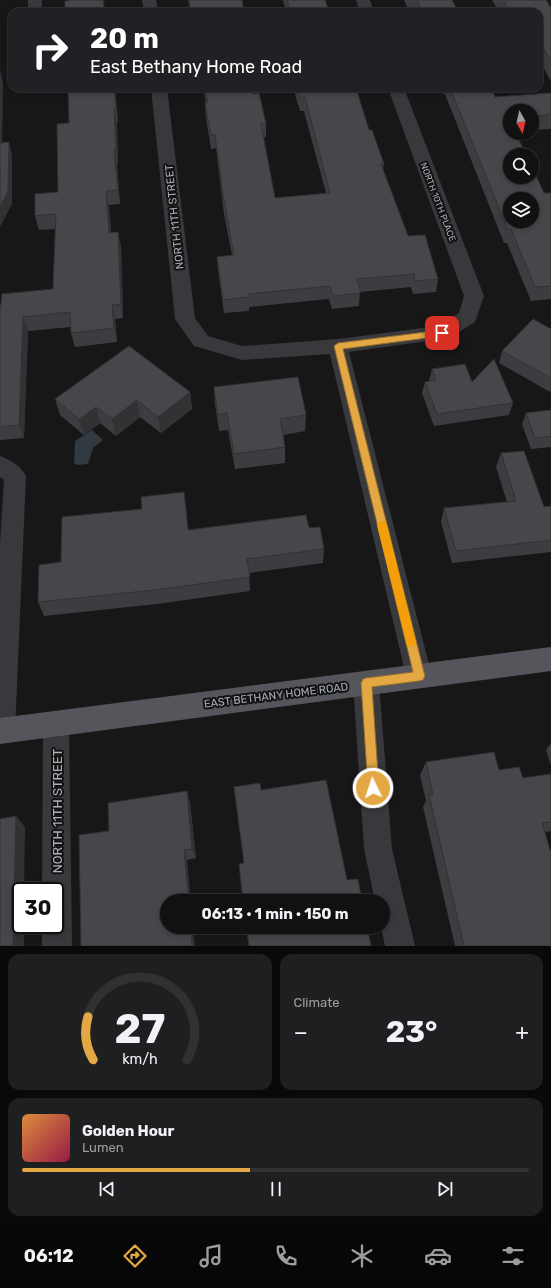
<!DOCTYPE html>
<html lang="en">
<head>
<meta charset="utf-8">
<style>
	:root { --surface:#111112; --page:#1e1f20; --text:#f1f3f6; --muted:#9c9d9f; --line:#303132; --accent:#e3a744 }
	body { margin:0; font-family:Rubik,sans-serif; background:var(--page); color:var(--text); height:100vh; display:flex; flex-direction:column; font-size:15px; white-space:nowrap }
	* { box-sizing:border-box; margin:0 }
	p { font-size:13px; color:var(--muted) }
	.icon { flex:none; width:22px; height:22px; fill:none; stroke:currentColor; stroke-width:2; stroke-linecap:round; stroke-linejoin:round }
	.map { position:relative; height:946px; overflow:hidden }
	.drawer { display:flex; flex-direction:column; gap:8px; padding:8px; background:#09090a; flex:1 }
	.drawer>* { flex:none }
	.top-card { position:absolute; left:8px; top:8px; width:535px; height:84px; border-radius:12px; box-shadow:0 2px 6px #0003,0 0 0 1px var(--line); background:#202124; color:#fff; overflow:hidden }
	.needle { width:26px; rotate:172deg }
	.buttons { position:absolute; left:503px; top:104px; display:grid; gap:8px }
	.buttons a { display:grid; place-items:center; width:36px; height:36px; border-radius:50%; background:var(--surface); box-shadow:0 2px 6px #0003,0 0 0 1px var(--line); font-size:20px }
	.speed { position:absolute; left:12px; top:882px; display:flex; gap:8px; font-size:20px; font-weight:700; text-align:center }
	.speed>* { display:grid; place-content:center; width:52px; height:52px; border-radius:50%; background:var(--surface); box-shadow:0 2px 6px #0003,0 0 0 1px var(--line); line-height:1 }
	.speed .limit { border:2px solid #111; border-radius:6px; background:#fff; color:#111 }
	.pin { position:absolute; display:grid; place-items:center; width:34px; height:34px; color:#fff; margin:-17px; border-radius:8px; box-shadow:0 2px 6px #0006 }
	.me { position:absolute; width:44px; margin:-22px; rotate:356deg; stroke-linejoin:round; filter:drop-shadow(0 0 3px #0008) }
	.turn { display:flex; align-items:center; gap:14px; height:84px; padding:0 16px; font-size:18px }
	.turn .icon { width:52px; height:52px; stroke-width:2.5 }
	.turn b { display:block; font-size:28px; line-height:34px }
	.big { font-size:30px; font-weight:700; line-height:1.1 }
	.drawer .card { flex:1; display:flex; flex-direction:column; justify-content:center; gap:6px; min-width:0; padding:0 14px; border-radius:12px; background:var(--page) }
	.drawer .dial { align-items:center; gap:0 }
	.dial svg { height:104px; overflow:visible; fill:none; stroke:var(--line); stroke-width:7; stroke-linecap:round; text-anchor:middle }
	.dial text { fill:var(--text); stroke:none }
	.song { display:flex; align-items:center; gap:12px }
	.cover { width:48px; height:48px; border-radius:6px; background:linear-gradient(135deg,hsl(30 70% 55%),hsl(340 70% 35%)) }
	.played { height:4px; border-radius:2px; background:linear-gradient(90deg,var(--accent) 45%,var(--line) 45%) }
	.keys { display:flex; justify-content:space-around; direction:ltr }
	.heat { display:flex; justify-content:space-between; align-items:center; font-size:22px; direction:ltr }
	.drawer .tiles { flex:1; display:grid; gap:8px; grid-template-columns:1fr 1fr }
	.card:last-child { grid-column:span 2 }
	.trip { position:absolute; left:160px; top:894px; width:230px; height:40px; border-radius:20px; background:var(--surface); box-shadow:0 2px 6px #0003,0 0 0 1px var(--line); font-weight:700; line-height:40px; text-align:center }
	.dock { display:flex; height:64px; justify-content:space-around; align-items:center; background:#070707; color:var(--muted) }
	.dock .icon { width:28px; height:28px }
	.dock .current { color:var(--accent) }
	.dock b { font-size:18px; color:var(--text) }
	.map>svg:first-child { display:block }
	.water { fill:#313a40 }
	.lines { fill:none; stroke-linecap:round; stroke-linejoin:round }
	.minor { fill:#38393d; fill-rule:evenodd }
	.major { fill:#54565c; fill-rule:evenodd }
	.wall { fill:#3c3d40 }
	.shaded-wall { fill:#313234 }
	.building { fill:#46474b; stroke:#313234; fill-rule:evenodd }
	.route { fill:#e3a744; stroke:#946d2c }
	.slow { fill:#f59e0b }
	.labels { text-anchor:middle; stroke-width:4; stroke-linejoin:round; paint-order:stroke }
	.far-street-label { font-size:9px; fill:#aaafb7; stroke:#121213 }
	.street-label { font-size:11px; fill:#aaafb7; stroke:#121213 }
	.near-street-label { font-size:13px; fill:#aaafb7; stroke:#121213 }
</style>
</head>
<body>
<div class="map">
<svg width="551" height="946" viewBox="0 0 551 946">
	<rect width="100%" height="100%" fill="#171718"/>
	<path class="water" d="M92 430 103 440 93 448 88 464 77 465 74 463 75 441Z"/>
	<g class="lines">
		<path class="minor" d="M28 0H42V12H28Z
			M142 0H156L158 12H144Z
			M356 0H370L374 12H360Z
			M151 88H167L195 318 208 336 242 346 338 339 438 326 459 313 464 296 388 88H404L484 296 475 322 449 338 349 352 432 676 428 685 419 688 410 685 406 676 330 354 242 360 194 346 175 319Z
			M0 456C11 460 21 466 26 476L15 731 11 740 2 744 0 743V543L4 480 0 477Z
			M366 671 375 674 379 683 392 849 415 946H385L381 927H383V901H375L364 849 353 683 357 674Z
			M56 711 65 715 69 724 72 946H42V925H55V891H42L43 724 47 715Z"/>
		<path class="major" d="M551 647V671L0 744V718Z"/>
	</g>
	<path class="wall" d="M188 0H242L244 12H190Z
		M283 0H325L329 12H286Z
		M404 0H452L458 12H415L413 8 408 9Z
		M492 0H546L551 8V81L539 60V12H499Z
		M114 88H115L118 122H117L118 164H117L120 204 109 205 111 233 121 246 123 318 115 319 117 342 75 347 71 333V327L28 331 24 438 0 440V305L53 289 55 229 39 230 35 216 58 192 69 123Z
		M203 88H252L253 94 266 124V137L263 138 275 198 326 193 304 111H300L293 88H356L369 130 384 164 383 169 408 236 438 279 436 292 413 294 411 287 360 292 359 306 332 309 329 299 249 307V311L224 313 218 270 217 257 232 255 224 214 216 148 211 149 206 117 205 103H206Z
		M441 88H491L495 97 551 93V129L532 130V111H510V133L544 193H551V299L531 301 507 243H504L445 94H443Z
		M551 329V390L550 392 499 363 502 351Z
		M432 369 472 382 513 403 509 415 434 426 422 393 425 382 429 381Z
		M214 387 306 415 305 431 283 435 285 447V463L235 469 228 430 219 431 215 404Z
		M190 392 192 409 161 433 140 417 116 436 100 423 84 435 60 415 55 399Z
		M551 410V447L531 449 522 424 526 413Z
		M501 453 544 507 551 506V552L452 563 441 522 444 508 507 502 496 467Z
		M186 507 188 530 309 528 324 549 323 563 249 573 250 591 157 604 44 616 38 602 61 562Z
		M551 743V765L546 750Z
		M426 762 499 770 523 778 551 774V831L545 832 551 946H455L423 807 426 801 420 775Z
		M190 802 196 858 187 860 109 831Z"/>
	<path class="shaded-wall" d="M103 0H104L105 12H104Z
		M0 70 3 83 2 156 0 148Z
		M114 88H115L118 122 116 107Z
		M114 108 117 122 118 164 116 150Z
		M9 142 12 155V204L0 227V207Z
		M114 150 117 164 120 204 118 190Z
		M106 191 109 205 112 247 109 233Z
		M118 232 121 246 123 318 121 304Z
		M112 305 115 319 117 342 114 328Z
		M23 317 28 331 24 438 19 425Z
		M190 392 192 409 161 433 158 417Z
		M137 400 140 417 116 436 112 419Z
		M96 407 100 423 84 435 79 419Z
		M184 492 186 507 190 545 188 530Z
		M187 791 190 802 196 858 192 849Z
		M16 816 25 827 24 891H21V925H24V946H13Z
		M184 850 187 860 191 901H189Z
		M191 927H193L195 946H192Z"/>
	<path class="building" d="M69 0H103L104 12H65V1H69Z
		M189 0H242L244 12H191Z
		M287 0H325L329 12H291Z
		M417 0H452L458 12H422Z
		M503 0H546L551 8V61L539 41V12H510Z
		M68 88H114L116 107 114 108 116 150H114L118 190 106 191 109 233 118 232 121 304 112 305 114 328 71 333 70 312 23 317 19 425 0 427V305H1L2 294 53 289 56 214 35 216V194L58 192 57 124 69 123Z
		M205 88H252L253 94 259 93 266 124H261L275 198 330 193 305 97 300 98 297 88H356L369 130H372L384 164H381L408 236 425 235 438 279 415 281 414 274 357 279 361 293 333 296 330 286 248 294V297L223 300 217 257 234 255 224 200 215 135H211L205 103H208Z
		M450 88H491L495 97 551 93V115L532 116V111H510V118H509L510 120V133H516L526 155H510V177H532V167L544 193H551V286L535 287 511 229 508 230ZM510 199H532V221H510Z
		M9 142 8 191 0 207V143Z
		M533 319 551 329V378L502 351Z
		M129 346 190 392 158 417 137 400 112 419 96 407 79 419 55 399Z
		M494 359 513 403 437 414 425 382 436 380 432 369 465 364 472 382Z
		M298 377 306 415 280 419 285 447 234 454 227 413 218 415 214 387Z
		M551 410V436L535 438 526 413Z
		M524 451 544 507 551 506V540L456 551 444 508 516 501 501 453Z
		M184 492 188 530 306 515 309 528 320 527 324 549 247 559 250 577 154 590 38 602 39 565 61 562 62 517 142 509 141 497Z
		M494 752 499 770 519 767 523 778 551 774V822L542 823 551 853V946H464L429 795H433L426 762Z
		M326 780 347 880 358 879 362 901H243L239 864 244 863 234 787 260 783 261 790Z
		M187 791 192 849 184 850 189 901H167V927H191L192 946H81L79 835 109 831 108 803Z
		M16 816 13 946H0V819Z
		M246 927H367L371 946H249Z"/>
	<path class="route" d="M442 330 446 333 442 336 343 349 425 676 423 680 419 681 372 687 379 788 377 792 373 794 369 792 368 788 361 683 363 679 366 678 413 672 334 346 338 343Z"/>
	<path class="slow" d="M382 521 385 522 387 525 416 642 414 646 411 647 407 646 406 642 377 525 379 522Z"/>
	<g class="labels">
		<g class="far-street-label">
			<text transform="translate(438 202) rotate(69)" y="3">NORTH 10TH PLACE</text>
		</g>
		<g class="street-label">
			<text transform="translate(174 217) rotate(-96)" y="4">NORTH 11TH STREET</text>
			<text transform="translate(276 695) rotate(-7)" y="4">EAST BETHANY HOME ROAD</text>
		</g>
		<g class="near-street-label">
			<text transform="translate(57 811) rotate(-90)" y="5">NORTH 11TH STREET</text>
		</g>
	</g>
</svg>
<div class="buttons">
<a><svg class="needle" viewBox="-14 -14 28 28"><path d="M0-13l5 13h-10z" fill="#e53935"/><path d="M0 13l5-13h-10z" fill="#9c9d9f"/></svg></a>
<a><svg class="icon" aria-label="search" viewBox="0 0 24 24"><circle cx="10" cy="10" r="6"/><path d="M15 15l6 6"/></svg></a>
<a><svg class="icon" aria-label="layers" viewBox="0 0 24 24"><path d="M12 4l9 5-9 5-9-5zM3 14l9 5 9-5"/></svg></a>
</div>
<div class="speed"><div class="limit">30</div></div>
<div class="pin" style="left:442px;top:333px;background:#d93025"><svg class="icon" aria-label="arrive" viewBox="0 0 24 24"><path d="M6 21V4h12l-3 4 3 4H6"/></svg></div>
<svg class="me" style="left:373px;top:788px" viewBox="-20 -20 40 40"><circle r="17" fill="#e3a744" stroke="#fff" stroke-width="3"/><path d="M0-11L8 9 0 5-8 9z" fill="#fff"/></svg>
<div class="trip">06:13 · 1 min · 150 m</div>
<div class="top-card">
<div class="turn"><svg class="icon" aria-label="right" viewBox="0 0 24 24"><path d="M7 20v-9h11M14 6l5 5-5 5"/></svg><div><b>20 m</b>East Bethany Home Road</div></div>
</div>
</div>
<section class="drawer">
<div class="tiles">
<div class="card dial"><svg viewBox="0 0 100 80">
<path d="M14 69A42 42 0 1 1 86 69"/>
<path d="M14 69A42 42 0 0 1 10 36" stroke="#e3a744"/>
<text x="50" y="56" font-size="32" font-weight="700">27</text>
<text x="50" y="72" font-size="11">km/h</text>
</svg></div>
<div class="card"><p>Climate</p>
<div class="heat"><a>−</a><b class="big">23°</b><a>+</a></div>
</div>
<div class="card">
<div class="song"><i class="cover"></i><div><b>Golden Hour</b><p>Lumen</p></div></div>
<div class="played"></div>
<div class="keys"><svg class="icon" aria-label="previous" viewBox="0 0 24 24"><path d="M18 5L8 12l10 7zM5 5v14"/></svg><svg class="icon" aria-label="pause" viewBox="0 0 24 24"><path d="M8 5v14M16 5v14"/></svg><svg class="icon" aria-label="next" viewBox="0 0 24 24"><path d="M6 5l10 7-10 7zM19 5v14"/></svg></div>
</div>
</div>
</section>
<nav class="dock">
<b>06:12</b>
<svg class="icon current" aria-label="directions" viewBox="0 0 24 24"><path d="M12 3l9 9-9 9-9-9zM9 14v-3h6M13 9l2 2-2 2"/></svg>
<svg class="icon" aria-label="music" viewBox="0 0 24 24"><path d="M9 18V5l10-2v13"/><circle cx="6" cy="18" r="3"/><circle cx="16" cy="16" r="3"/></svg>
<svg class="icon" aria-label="phone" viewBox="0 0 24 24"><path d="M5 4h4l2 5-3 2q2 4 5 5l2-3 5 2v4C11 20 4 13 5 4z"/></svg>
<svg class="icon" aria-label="climate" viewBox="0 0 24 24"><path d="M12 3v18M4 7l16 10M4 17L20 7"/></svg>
<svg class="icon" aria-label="car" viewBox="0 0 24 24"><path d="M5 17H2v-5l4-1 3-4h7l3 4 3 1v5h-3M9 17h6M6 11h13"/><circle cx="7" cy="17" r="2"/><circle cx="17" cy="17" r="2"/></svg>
<svg class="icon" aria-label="filters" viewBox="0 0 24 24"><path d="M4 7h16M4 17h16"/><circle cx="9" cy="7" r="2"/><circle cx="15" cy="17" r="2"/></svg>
</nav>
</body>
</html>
